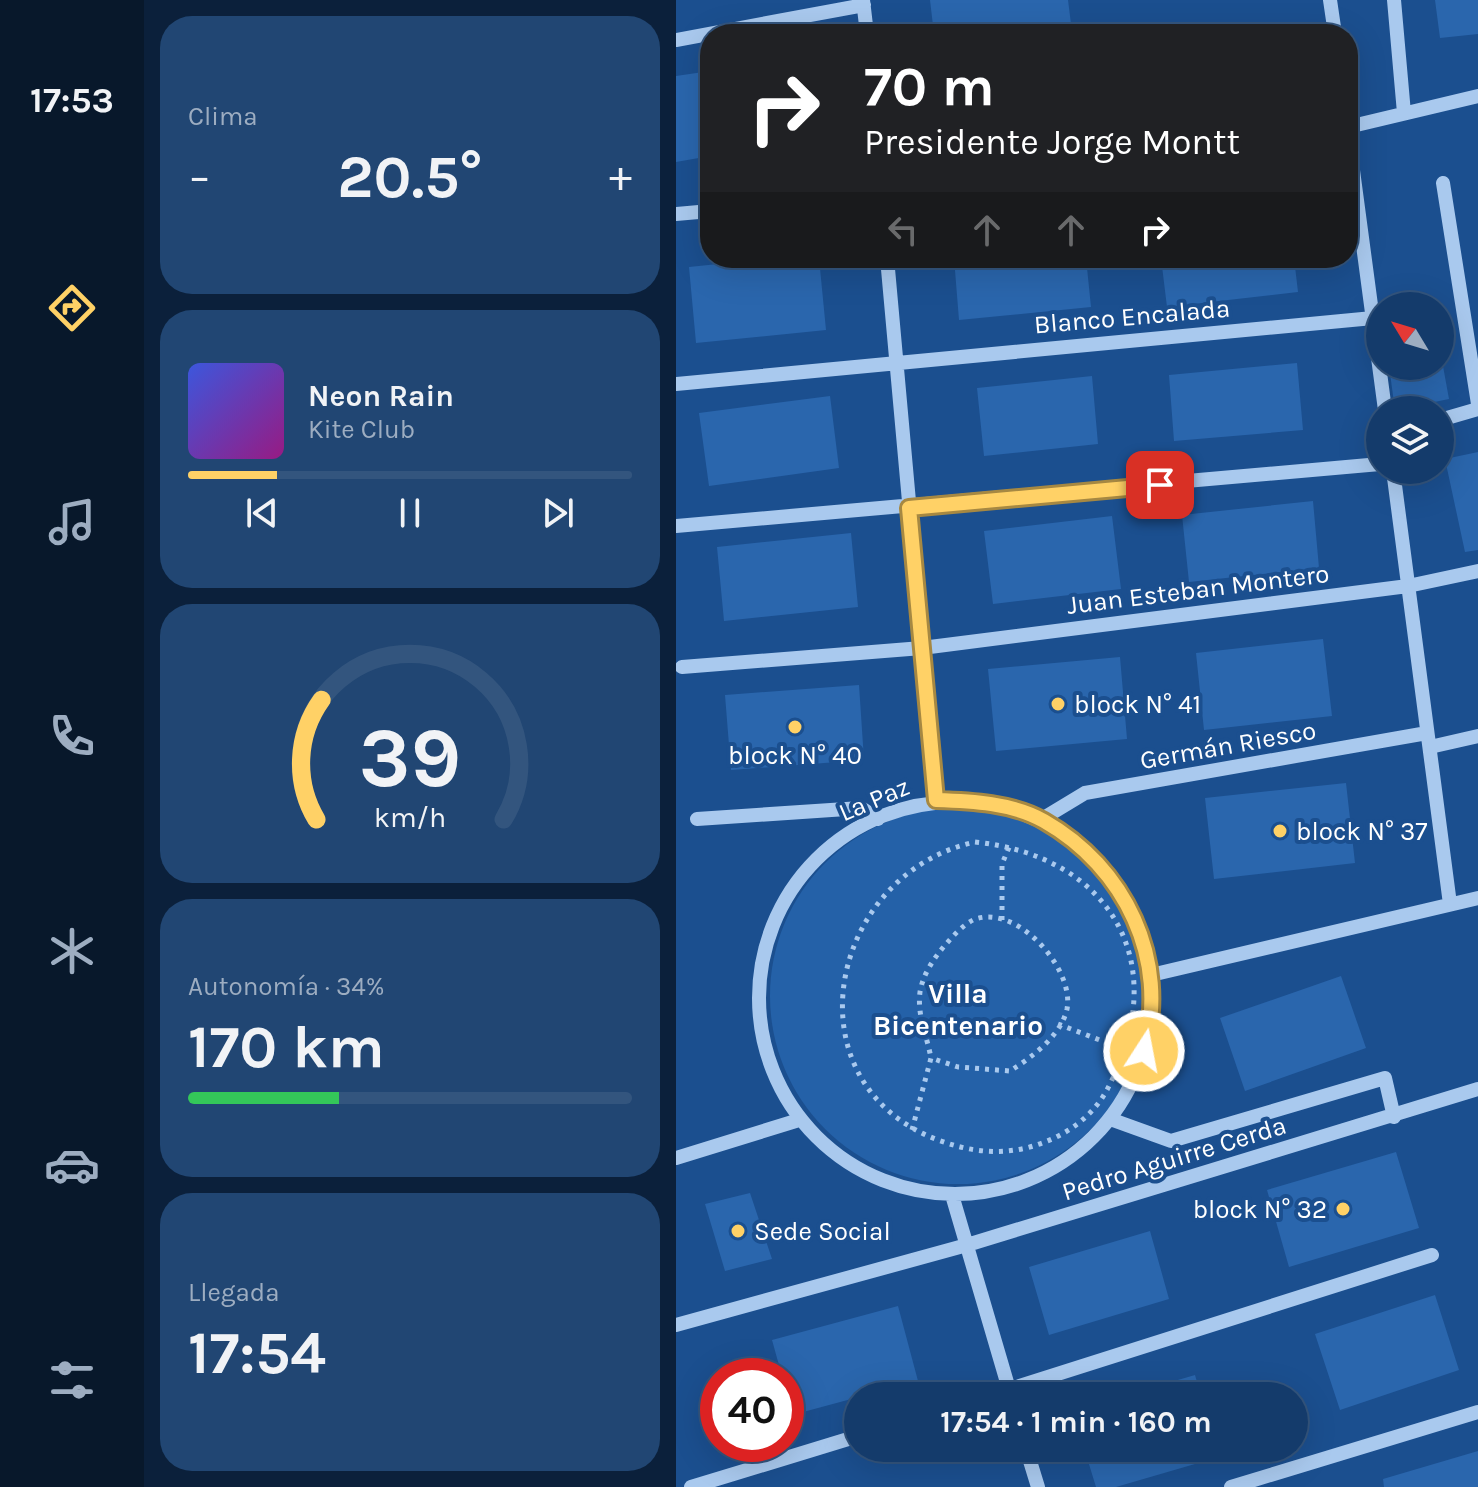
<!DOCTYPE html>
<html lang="es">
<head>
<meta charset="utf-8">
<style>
	:root { --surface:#143b6b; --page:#214673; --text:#f1f3f6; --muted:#9dadc1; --line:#33557e; --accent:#ffd166 }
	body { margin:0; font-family:Karla,sans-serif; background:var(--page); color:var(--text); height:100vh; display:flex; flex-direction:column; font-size:30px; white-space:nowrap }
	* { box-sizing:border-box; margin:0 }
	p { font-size:26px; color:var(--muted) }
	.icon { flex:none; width:44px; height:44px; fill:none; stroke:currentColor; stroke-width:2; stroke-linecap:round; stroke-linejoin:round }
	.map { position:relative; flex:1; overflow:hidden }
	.side { display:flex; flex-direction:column; gap:16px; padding:16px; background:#0b203b; width:532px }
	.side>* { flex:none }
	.hud { position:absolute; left:24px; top:24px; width:658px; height:244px; border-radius:32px; box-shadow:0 8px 32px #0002,0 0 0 2px var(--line); background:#202124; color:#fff; overflow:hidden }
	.needle { width:52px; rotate:308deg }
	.controls { position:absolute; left:690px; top:292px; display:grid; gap:16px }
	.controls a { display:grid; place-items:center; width:88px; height:88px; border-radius:50%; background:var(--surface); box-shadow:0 8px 32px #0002,0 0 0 2px var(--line); font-size:40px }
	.speed { position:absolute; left:24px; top:1358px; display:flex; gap:16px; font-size:40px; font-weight:700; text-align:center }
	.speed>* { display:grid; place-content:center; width:104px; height:104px; border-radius:50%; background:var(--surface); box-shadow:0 8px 32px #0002,0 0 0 2px var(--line); line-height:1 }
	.speed .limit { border:12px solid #d22; background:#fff; color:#111 }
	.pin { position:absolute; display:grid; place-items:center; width:68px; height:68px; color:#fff; margin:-34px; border-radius:16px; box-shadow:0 4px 12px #0006 }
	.me { position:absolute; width:88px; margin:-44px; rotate:11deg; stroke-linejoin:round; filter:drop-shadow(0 0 6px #0008) }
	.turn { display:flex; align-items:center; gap:28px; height:168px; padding:0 32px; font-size:36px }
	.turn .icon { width:104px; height:104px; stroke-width:2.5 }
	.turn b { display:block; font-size:56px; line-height:68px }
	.lanes { display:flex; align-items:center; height:76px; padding:0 32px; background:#0003; justify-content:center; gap:40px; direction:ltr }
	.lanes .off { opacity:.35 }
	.big { font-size:60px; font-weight:700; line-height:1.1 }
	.side .card { flex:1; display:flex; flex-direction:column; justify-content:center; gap:12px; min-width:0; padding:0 28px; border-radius:32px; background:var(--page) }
	.side .dial { align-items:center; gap:0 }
	.dial svg { height:208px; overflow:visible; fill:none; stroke:var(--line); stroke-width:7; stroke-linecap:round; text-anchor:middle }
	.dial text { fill:var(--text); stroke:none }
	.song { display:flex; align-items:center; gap:24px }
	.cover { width:96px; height:96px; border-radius:12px; background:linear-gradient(135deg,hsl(230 70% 55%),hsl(310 70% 35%)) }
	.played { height:8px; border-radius:4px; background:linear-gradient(90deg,var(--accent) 20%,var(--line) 20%) }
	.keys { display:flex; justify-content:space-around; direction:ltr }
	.heat { display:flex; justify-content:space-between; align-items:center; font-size:44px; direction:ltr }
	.charge { height:12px; border-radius:6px; background:linear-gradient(90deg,#34c759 34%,var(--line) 0) }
	.trip { position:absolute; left:168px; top:1382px; width:464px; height:80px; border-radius:40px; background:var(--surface); box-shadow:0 8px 32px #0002,0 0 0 2px var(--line); font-weight:700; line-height:80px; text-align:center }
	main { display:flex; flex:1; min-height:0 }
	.dock { display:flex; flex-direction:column; width:144px; justify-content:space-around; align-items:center; background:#08182b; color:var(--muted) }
	.dock .icon { width:56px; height:56px }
	.dock .current { color:var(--accent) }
	.dock b { font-size:36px; color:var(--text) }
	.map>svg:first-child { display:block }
	.green { fill:#2461a8 }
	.building { fill:#2a66ad }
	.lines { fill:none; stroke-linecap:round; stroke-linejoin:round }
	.path { stroke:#a9c9ee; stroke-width:5; stroke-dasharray:4 6; stroke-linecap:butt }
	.minor { stroke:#a9c9ee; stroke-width:14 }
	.route-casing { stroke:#a68842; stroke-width:20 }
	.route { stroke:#ffd166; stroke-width:14 }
	.poi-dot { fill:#ffd166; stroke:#1b4f8f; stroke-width:3 }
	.labels { text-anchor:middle; stroke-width:8; stroke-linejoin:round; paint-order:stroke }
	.street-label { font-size:26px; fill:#fff; stroke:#1b4f8f }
	.poi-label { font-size:26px; fill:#fff; stroke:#1b4f8f; text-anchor:start }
	.neighbourhood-label { font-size:28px; font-weight:bold; fill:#fff; stroke:#1b4f8f }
</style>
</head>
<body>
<main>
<nav class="dock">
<b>17:53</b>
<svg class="icon current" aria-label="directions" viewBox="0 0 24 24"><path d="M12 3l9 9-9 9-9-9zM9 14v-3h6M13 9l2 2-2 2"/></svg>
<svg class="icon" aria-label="music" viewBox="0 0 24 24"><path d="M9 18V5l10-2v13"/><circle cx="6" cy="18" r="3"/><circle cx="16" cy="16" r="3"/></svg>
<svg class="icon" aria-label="phone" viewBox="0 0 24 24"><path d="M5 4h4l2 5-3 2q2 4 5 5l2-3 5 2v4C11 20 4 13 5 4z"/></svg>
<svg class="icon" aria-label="climate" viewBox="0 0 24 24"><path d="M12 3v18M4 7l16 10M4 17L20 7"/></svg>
<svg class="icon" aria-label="car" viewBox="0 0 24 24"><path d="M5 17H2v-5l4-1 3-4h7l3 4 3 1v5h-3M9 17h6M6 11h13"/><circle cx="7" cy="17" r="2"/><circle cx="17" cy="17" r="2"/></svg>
<svg class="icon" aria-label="filters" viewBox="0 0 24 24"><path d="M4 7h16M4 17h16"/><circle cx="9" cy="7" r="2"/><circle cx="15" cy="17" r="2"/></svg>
</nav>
<section class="side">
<div class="card"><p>Clima</p>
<div class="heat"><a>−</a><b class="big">20.5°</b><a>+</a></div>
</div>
<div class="card">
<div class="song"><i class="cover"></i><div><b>Neon Rain</b><p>Kite Club</p></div></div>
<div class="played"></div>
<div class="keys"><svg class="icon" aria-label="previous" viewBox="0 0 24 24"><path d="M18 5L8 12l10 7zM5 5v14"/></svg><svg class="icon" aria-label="pause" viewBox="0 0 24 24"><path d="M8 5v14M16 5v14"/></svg><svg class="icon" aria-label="next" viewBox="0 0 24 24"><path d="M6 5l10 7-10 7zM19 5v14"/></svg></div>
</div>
<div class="card dial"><svg viewBox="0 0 100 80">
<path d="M14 69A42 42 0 1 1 86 69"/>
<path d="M14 69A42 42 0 0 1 16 23" stroke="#ffd166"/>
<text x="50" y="56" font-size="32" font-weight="700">39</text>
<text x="50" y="72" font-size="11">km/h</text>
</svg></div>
<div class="card"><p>Autonomía · 34%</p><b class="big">170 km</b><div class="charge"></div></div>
<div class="card"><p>Llegada</p><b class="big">17:54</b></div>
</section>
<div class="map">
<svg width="802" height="1487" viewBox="0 0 802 1487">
	<rect width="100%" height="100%" fill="#1b4f8f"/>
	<path class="green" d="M94 996a188 188 0 1 1 376 0a188 188 0 1 1-376 0Z"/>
	<path class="building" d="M254 0H392L396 32 258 34Z
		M759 0H802V34L764 38Z
		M34 71V156L0 162V76Z
		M101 258H143L150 330 20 343 13 267Z
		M278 258H410L415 307 283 320Z
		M485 258H618L622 292 491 307Z
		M621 363 627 430 498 441 493 375Z
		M713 366H767L773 399 719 410Z
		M416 376 422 444 308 456 301 388Z
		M154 396 163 468 33 486 23 413Z
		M802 452V550L789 552 769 459Z
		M637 501 643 568 513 582 506 515Z
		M436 516 445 589 317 604 308 531Z
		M175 533 182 607 48 621 41 547Z
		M647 639 656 716 528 730 520 653Z
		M444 657 451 739 320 751 312 669Z
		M183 685 188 760 55 770 49 695Z
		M670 783 679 863 538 879 529 798Z
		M665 976 690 1048 569 1091 544 1018Z
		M720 1152 743 1228 613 1267 591 1190Z
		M74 1193 96 1259 49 1271 29 1204Z
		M474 1231 493 1299 373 1335 353 1267Z
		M759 1295 783 1370 664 1410 639 1334Z
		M222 1306 242 1381 116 1415 110 1376H106L96 1340Z
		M519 1375 525 1396H447Z
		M408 1448H540L543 1457 440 1487H420Z
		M802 1451V1487H708L707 1479Z"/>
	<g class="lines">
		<path class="path" d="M299 842C434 856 496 961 434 1084 418 1118 386 1139 350 1148 319 1155 292 1151 262 1140 110 1083 152 874 299 842Z
			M326 920V864L334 845
			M382 1024 429 1042 448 1055
			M236 1130 255 1058 282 1067 334 1071C356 1057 385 1036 391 1009 399 968 339 902 297 920 287 925 277 936 270 944 258 958 247 974 244 992 241 1016 251 1036 255 1058"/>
		<path class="minor" d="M187 0 191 34
			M654 0 659 34
			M718 0 728 113
			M0 40 188 5
			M672 127 802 96
			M672 133 709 410
			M767 183 802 404
			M0 214 34 211
			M211 258 260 800
			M0 384 697 318
			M764 420 802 409
			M717 470 774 904
			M0 526 704 464
			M6 667 246 648 732 586 802 571
			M754 747 802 736
			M83 998a196 196 0 1 1 392 0a196 196 0 1 1-392 0Z
			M21 819 185 808 202 819
			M366 819 409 793 751 733
			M475 975 802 898
			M434 1119 495 1141 709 1078 718 1117
			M0 1158 123 1120
			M276 1195 335 1396
			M0 1325 291 1245 802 1089
			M312 1396 756 1255
			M350 1448 362 1487
			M15 1487 182 1436
			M555 1487 802 1412"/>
	</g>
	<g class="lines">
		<g class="route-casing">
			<path id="route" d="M468 1051C494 960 449 867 368 821 337 803 295 801 260 800L233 508 484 485"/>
		</g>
		<use href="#route" class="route"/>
	</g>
	<g class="poi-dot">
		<circle cx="382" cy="704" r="8"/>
		<circle cx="119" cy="727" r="8"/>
		<circle cx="604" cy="831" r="8"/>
		<circle cx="667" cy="1209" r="8"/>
		<circle cx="62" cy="1231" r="8"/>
	</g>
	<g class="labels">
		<g class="street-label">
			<text transform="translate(456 316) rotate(-5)" y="9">Blanco Encalada</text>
			<text transform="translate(522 589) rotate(-7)" y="9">Juan Esteban Montero</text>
			<text transform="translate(552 745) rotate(-10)" y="9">Germán Riesco</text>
			<text transform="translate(198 799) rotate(-23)" y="9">La Paz</text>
			<text transform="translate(498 1158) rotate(-17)" y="9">Pedro Aguirre Cerda</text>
		</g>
		<g class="poi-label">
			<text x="398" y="713">block N° 41</text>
			<text x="119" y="764" text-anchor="middle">block N° 40</text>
			<text x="620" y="840">block N° 37</text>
			<text x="651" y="1218" text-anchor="end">block N° 32</text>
			<text x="78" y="1240">Sede Social</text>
		</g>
		<g class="neighbourhood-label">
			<text x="282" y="1003">Villa<tspan x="282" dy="32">Bicentenario</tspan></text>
		</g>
	</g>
</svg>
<div class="controls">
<a><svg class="needle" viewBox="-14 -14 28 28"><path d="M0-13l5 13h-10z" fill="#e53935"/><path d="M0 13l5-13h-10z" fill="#9dadc1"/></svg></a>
<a><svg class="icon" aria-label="layers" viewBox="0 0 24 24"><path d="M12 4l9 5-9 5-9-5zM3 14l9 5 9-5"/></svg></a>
</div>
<div class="speed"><div class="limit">40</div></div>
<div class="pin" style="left:484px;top:485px;background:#d93025"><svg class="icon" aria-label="arrive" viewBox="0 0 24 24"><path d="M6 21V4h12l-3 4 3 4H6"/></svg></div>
<svg class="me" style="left:468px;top:1051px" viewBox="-20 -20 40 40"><circle r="17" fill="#ffd166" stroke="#fff" stroke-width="3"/><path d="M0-11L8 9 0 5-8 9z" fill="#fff"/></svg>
<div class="trip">17:54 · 1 min · 160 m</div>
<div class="hud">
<div class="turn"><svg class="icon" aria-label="right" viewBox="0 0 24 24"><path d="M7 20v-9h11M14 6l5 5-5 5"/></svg><div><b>70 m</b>Presidente Jorge Montt</div></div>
<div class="lanes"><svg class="icon off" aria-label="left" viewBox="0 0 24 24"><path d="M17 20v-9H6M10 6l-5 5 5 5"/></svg><svg class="icon off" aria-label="ahead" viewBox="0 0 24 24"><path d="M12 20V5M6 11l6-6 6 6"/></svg><svg class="icon off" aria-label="ahead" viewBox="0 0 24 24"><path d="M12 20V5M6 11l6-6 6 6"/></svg><svg class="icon" aria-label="right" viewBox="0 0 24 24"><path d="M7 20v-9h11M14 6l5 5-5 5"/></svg></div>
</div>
</div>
</main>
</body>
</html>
